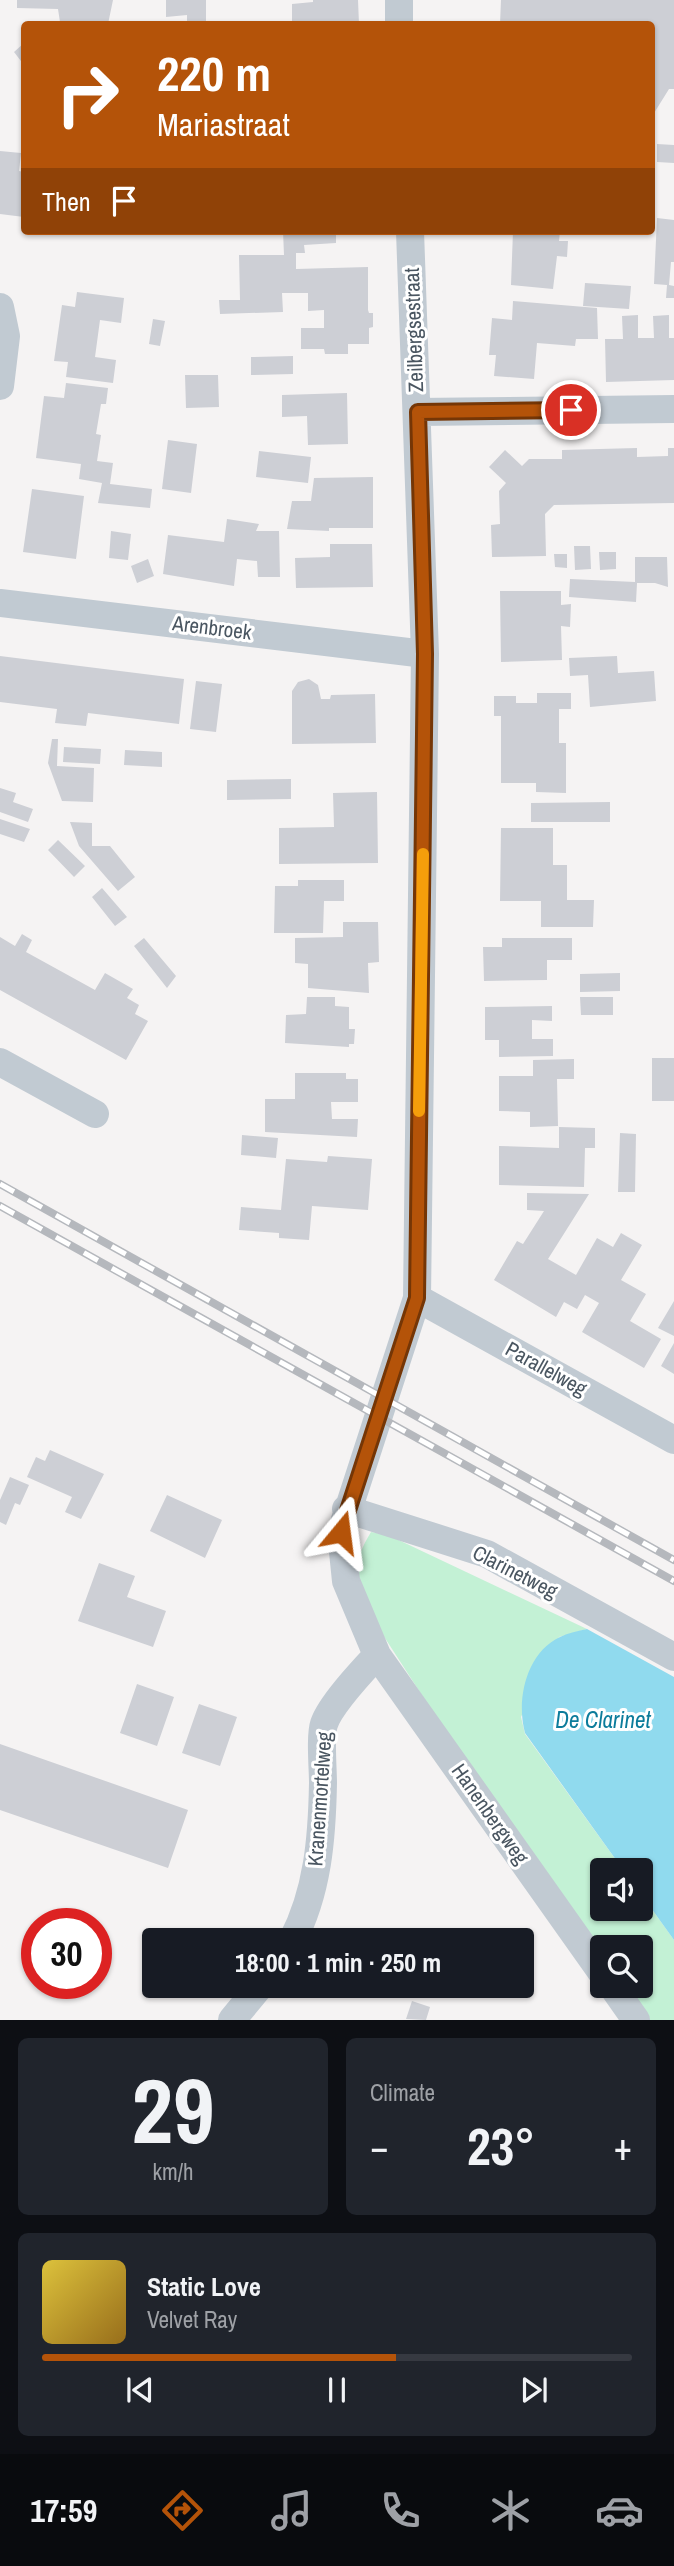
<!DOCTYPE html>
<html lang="en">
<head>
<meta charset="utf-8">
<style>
	:root { --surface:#171b24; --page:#20242c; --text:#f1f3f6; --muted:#9ea1a6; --line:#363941; --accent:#b45309 }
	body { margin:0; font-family:"Archivo Narrow",sans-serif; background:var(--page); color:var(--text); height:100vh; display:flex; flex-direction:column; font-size:26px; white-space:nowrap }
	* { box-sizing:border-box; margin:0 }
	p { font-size:23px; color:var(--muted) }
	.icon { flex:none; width:38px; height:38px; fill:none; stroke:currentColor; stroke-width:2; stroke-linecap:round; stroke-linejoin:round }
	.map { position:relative; height:2020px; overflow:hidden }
	.details { display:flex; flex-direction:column; gap:18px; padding:18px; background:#0d0f14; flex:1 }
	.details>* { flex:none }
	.hud { position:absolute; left:21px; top:21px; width:634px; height:214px; border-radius:7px; box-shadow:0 2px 5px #0004; background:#b45309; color:#fff; overflow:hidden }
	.fabs { position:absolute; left:590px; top:1858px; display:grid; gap:14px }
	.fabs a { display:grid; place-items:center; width:63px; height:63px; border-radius:7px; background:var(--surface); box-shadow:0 2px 5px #0004; font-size:35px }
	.speed { position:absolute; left:21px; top:1908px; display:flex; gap:14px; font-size:35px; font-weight:700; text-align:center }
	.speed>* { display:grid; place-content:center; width:91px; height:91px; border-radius:50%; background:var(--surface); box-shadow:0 2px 5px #0004; line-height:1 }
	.speed .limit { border:10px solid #d22; background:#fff; color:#111 }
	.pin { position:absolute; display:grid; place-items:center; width:60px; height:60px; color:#fff; margin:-30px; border:4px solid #fff; border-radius:50%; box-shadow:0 2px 7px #0007 }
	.me { position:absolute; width:77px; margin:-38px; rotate:16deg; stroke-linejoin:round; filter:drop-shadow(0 0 5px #0008) }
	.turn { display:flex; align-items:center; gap:24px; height:147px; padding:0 21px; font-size:32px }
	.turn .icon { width:91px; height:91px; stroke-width:2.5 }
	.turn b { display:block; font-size:49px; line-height:60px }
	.then { display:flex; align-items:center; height:66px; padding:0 21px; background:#0003; gap:14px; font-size:26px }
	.big { font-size:52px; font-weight:700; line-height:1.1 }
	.details .card { flex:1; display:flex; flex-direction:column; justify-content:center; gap:10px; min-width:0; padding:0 24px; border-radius:10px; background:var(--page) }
	.details .dial { align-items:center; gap:0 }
	.dial b { font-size:91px; line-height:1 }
	.song { display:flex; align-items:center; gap:21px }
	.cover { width:84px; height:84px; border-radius:10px; background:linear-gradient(135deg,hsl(50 70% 55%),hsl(40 70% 35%)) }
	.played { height:7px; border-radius:4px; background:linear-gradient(90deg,var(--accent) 60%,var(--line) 60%) }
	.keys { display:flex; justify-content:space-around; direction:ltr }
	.heat { display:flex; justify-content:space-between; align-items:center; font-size:38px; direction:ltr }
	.details .tiles { flex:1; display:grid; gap:18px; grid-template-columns:1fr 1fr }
	.card:last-child { grid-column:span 2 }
	.trip { position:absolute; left:142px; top:1928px; width:392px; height:70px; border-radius:7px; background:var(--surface); box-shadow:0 2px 5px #0004; font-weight:700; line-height:70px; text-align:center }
	.tab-bar { display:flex; height:112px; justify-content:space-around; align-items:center; background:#090b0e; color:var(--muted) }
	.tab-bar .icon { width:49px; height:49px }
	.tab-bar .current { color:var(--accent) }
	.tab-bar b { font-size:32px; color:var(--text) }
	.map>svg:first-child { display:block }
	.green { fill:#c3f1d5 }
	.water { fill:#90daee }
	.building { fill:#cdcfd5 }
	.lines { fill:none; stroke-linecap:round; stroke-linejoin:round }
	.minor { stroke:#c1cad2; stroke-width:28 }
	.rail-casing { stroke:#b5b8bd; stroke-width:8 }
	.rail { stroke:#fff; stroke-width:5; stroke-dasharray:16; stroke-linecap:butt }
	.route-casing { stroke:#753606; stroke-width:18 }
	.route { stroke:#b45309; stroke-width:12 }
	.slow { stroke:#f59e0b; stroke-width:12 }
	.labels { text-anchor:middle; stroke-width:6; stroke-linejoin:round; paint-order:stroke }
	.street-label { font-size:21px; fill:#4a5661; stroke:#fff }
	.water-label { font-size:23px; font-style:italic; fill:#0c7c9b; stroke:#fff }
</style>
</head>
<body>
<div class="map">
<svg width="674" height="2020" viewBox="0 0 674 2020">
	<rect width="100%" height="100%" fill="#f5f3f3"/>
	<path class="green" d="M371 1532 388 1535 587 1629 559 1637 521 1717 525 1734 624 1871H602V1909H640L641 1894 674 1940V2020H650L627 1986H640V1948H602V1951L458 1751 361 1601C354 1569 355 1559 371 1532Z"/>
	<path class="water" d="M587 1629 674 1677V1940L641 1894 640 1871H624L525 1733C516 1700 526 1653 560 1637 568 1633 578 1631 587 1629Z"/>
	<path class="building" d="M17 0H113L108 24 60 22 58 9 17 8Z
		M166 0H206V24H187V15L166 17Z
		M313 0H358L359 24H292V4L313 2Z
		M501 0H674V89H669L651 118V24H500Z
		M24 43V65L14 52Z
		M657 144 674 145V163L657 162Z
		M0 151 21 153 19 171 24 172V217L0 214Z
		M657 218 674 220V262H671L669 285 674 286V298H666L667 285 654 284Z
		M283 231H336V243L304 245 305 253H296V269L368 267V310L369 313H373V327L369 328V344H348V354H325L324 349H301V328H324V310L308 311V293H282L283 312 220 314 219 300H240L239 255H284Z
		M513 231H560L559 241H568L567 257 557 256 553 289 511 285Z
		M585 283 631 286 629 309 583 306Z
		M77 292 124 298 121 323 100 320 95 357 116 360 113 383 66 377 68 362 54 361 62 305 75 307Z
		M513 301 597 308 598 339H576L575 346 537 343 534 379 494 376 496 355H489L492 318 512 320Z
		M638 315V338H654L653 316 669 315V338H674V380L606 382 605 339H623L622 316Z
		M153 319 165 321 160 346 149 344Z
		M293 356V374L251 375V357Z
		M185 375H218L219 407 186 408Z
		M66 383 108 388 106 404H101L96 434 101 435 97 461 113 463 110 484 152 489 150 508 98 503 102 483 79 479 81 464 36 458 44 396 64 398Z
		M347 393 348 444 308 445 307 416 282 417V395Z
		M168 440 197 444 191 493 162 489Z
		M637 448V457L668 456V448H674V503L554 505 545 514 546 556 492 557 491 525 500 524 499 491 506 483 489 467 505 450 522 466 529 459H562V450Z
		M259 451 311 457 308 483 256 477Z
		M373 477V528H329V531L287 529 292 501H311L314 478Z
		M32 489 84 496 76 559 23 552Z
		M227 519 259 524 256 531H279L280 577H258L257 561 237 559 234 586 163 574 168 535 224 542Z
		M111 531 131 534 128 560 109 558Z
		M330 544H372L373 587 296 588 295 558 330 557Z
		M574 546H590L591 569 575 570Z
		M599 552H616V569L600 570Z
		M554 554H567V568L555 567Z
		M635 557H667L668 587 655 583H637L636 602 569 597 570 579 635 582Z
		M148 559 154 576 137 583 131 566Z
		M500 591H561V605L571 604 570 627 561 626 562 660 501 662Z
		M0 656 184 679 179 724 88 713 86 726 55 723 57 709 0 702Z
		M617 656 618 673 654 671 656 701 590 707 588 675 570 676 569 658Z
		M309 679 318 685 321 699H330L331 695 375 694 376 743 292 744V691L298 682Z
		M196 681 222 684 216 732 190 729Z
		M537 693H571V709H559V743H566V793L536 792V783H501V716H494V696H516V703H537Z
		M52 739H58L57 766 94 768 93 802 62 801 48 763Z
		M64 747 101 749 100 764 63 762Z
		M125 750 162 752V767L124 765Z
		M291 779V799L227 800V780Z
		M0 788 16 793 13 802 33 809 28 822 0 812Z
		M377 792 378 863 279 864V828L334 827 333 793Z
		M610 802V822H531V803Z
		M0 819 30 829 24 842 0 834Z
		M70 822 92 823V846H110L135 877 118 891 79 846Z
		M501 828H553V865H567V900H594L593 927H541V901H500Z
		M58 840 85 866 74 877 48 850Z
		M298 880H344V901H324L323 933H274L275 886H298Z
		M102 888 127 917 115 926 92 897Z
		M343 922H378L379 962 368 963 369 993 308 988V964L295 963V938L343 937Z
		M22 934 32 940 26 952 95 990 105 973 133 989 127 998 139 1005 135 1014 148 1021 126 1060 0 990V937L15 946Z
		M144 938 176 976 167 988 134 946Z
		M502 938H572V960H547V980L484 981 483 947H502Z
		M620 973V991L580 992V974Z
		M307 997H335V1006L349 1007V1029H355L354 1044H349V1047L285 1043 286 1015 306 1014Z
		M580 997H613V1015H581Z
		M552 1006V1021L532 1020V1039H553V1056L499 1057V1040H485V1007Z
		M652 1058H674V1101H652Z
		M574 1059V1079H557L558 1126 530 1127V1112L499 1111V1076H533V1060Z
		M295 1073H346V1079H358V1102H331L332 1119H358L357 1137 265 1132V1099H295Z
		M559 1127 595 1128V1148H585L584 1187 499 1185V1146L559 1148Z
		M620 1133 636 1134 635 1192H618Z
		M242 1135 278 1138 276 1158 241 1155Z
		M328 1156 372 1159 368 1210 312 1206 309 1240 279 1238V1233L239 1230 241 1207 281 1210 286 1159 327 1162Z
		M527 1193 589 1194 548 1259 576 1275 597 1238 613 1247 621 1233 642 1245 621 1280 646 1294 630 1321 661 1339 644 1368 582 1332 599 1303 585 1295 577 1309 564 1302 556 1317 494 1280 517 1241 523 1244 544 1211 527 1210Z
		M674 1301V1336L658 1328Z
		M674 1343V1374L661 1366Z
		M50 1450 104 1474 81 1519 65 1512 72 1497 27 1477 36 1457 45 1461Z
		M10 1477 29 1485 20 1505 15 1503 6 1525 0 1522V1500Z
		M167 1495 222 1520 205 1558 150 1531Z
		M99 1563 135 1576 127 1597 166 1611 153 1647 78 1621Z
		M137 1684 174 1697 157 1746 120 1733Z
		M199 1704 237 1717 220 1766 182 1753Z
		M0 1744 188 1810 168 1868 0 1810Z
		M412 2001 430 2007 426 2020 406 2019Z"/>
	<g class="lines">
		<path class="minor" d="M399 24V0
			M410 231 425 654 417 1298 341 1532 346 1581 377 1655 602 1973
			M0 307 6 336 0 386
			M417 412 674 409
			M0 603 425 654
			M0 1062 95 1114
			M417 1298 674 1440
			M346 1509 487 1554 674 1657
			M292 1941C318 1892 322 1837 323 1783 323 1769 320 1736 324 1724 330 1705 363 1670 377 1655
			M612 1986 636 2020
			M232 2020 260 1986"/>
		<g class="rail-casing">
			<path id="rail" d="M0 1184 674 1560
				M0 1206 674 1581"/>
		</g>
		<use href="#rail" class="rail"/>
	</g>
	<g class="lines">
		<g class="route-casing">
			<path id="route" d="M341 1532 417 1298 425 654 418 412 571 410"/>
		</g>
		<use href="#route" class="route"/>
		<path class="slow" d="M419 1111 423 854"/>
	</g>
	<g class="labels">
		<g class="street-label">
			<text transform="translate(414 330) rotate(-92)" y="7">Zeilbergsestraat</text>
			<text transform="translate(212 628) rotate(7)" y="7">Arenbroek</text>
			<text transform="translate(546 1369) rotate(29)" y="7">Parallelweg</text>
			<text transform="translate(515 1572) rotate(27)" y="7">Clarinetweg</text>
			<text transform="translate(320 1799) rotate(-86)" y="7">Kranenmortelweg</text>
			<text transform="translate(490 1814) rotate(55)" y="7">Hanenbergweg</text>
		</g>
		<g class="water-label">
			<text x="603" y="1728">De Clarinet</text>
		</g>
	</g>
</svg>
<div class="fabs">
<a><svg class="icon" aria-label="sound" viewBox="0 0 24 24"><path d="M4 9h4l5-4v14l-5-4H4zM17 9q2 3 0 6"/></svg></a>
<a><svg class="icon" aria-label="search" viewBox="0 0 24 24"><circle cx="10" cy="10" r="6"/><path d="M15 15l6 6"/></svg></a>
</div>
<div class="speed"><div class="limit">30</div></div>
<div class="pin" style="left:571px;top:410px;background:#d93025"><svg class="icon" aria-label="arrive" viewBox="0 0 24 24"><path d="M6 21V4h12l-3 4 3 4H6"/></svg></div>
<svg class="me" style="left:341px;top:1532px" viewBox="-20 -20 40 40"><path d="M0-17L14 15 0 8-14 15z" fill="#b45309" stroke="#fff" stroke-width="4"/></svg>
<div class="trip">18:00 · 1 min · 250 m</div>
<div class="hud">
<div class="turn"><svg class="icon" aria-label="right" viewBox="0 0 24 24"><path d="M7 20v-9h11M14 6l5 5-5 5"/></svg><div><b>220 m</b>Mariastraat</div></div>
<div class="then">Then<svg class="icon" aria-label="arrive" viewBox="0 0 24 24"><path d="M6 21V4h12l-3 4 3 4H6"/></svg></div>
</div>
</div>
<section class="details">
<div class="tiles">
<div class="card dial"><b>29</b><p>km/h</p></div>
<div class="card"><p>Climate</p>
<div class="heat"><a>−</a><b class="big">23°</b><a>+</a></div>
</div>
<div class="card">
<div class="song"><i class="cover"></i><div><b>Static Love</b><p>Velvet Ray</p></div></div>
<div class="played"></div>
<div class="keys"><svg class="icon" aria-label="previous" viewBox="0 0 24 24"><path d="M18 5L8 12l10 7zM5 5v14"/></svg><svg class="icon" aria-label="pause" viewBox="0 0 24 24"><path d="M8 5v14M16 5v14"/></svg><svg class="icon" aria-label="next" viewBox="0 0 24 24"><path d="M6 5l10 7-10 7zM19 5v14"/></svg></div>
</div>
</div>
</section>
<nav class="tab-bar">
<b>17:59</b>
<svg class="icon current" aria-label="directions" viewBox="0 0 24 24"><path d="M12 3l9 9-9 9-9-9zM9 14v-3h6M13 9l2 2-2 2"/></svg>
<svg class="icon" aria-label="music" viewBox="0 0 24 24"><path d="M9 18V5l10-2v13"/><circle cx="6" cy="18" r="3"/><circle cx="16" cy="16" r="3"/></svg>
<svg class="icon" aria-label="phone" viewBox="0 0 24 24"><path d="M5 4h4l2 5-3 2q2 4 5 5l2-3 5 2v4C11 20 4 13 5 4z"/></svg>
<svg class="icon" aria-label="climate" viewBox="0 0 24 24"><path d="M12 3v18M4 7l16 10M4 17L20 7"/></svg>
<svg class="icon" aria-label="car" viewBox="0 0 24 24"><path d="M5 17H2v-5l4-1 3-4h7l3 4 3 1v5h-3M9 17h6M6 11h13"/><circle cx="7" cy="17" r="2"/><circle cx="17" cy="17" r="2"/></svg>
</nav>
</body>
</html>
